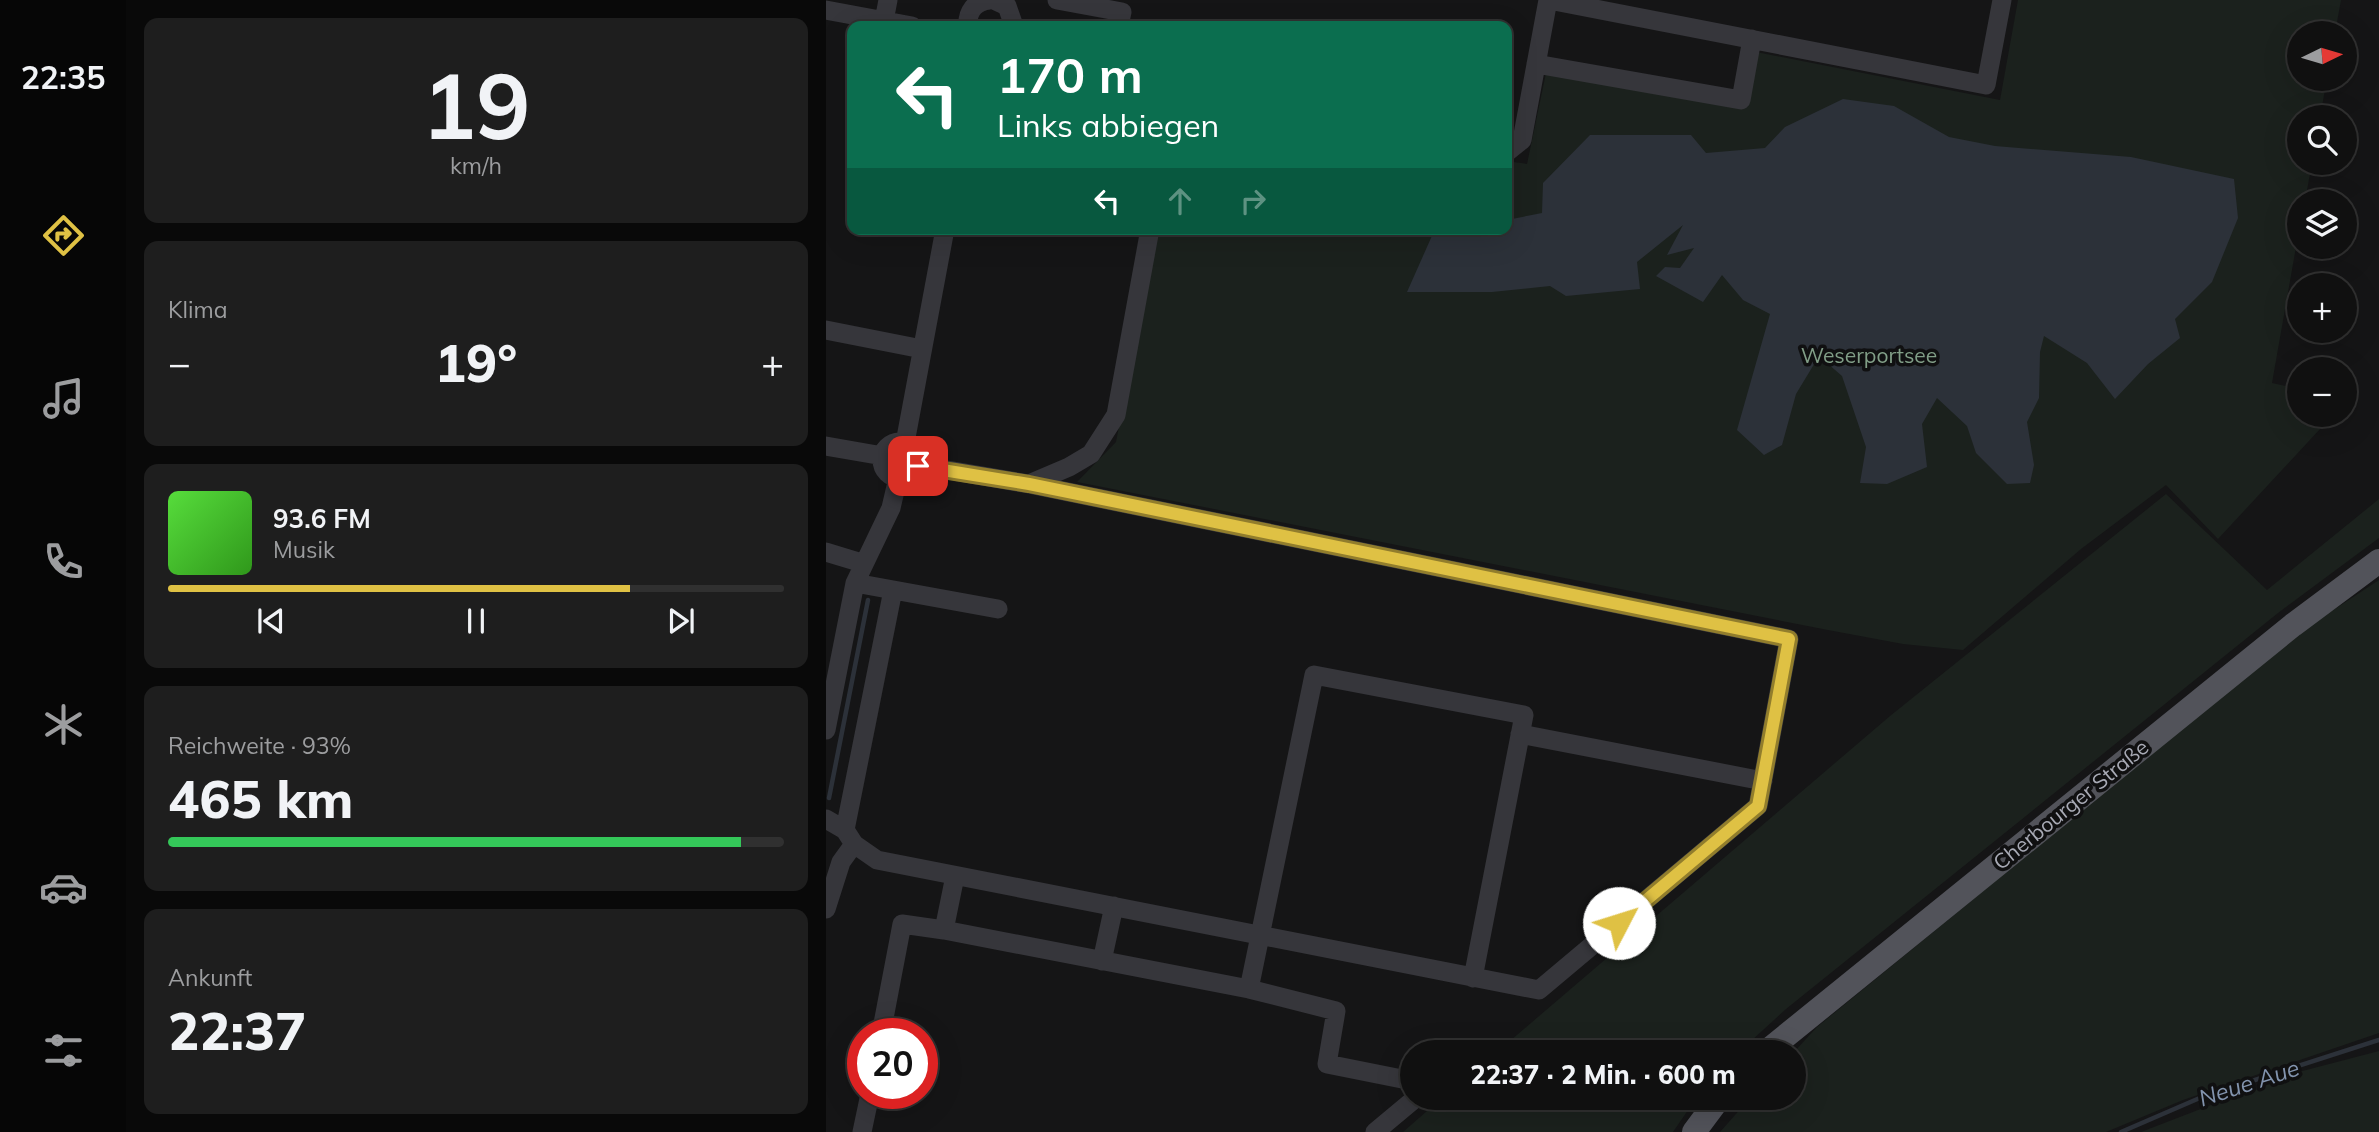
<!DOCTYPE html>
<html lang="de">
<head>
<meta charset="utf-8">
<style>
	:root { --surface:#101010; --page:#1e1e1e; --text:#f1f3f6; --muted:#9c9d9f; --line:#303030; --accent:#dfc144 }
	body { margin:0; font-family:Mulish,sans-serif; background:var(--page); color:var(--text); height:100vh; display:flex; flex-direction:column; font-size:26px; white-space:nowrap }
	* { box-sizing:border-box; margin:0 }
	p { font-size:23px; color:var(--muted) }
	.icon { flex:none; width:38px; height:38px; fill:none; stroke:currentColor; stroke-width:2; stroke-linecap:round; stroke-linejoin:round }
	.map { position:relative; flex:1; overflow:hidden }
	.side { display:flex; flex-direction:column; gap:18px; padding:18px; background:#090909; width:700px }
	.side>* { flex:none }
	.hud { position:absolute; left:21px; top:21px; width:665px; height:214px; border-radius:14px; box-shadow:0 7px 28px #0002,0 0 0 2px var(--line); background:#0b6e4f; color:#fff; overflow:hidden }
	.needle { width:46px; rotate:85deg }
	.tools { position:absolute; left:1461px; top:21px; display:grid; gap:14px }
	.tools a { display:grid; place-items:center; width:70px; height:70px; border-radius:50%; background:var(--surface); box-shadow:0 7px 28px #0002,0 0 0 2px var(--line); font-size:35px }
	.speed { position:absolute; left:21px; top:1018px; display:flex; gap:14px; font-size:35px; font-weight:700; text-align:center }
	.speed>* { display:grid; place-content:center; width:91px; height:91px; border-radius:50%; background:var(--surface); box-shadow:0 7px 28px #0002,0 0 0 2px var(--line); line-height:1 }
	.speed .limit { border:10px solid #d22; background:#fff; color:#111 }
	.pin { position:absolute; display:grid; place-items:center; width:60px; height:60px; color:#fff; margin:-30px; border-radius:14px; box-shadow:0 4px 10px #0006 }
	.me { position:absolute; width:77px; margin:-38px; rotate:50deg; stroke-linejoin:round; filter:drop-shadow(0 0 5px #0008) }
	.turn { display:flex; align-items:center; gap:24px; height:147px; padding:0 35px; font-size:32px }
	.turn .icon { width:91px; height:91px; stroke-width:2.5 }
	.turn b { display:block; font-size:49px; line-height:60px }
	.lanes { display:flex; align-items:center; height:66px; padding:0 35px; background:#0003; justify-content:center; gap:35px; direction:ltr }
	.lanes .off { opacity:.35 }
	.big { font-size:52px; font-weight:800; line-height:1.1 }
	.side .card { flex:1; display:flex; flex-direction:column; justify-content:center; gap:10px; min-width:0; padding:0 24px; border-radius:14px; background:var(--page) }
	.side .dial { align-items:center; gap:0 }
	.dial b { font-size:91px; line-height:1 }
	.song { display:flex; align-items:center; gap:21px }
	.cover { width:84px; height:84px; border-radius:10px; background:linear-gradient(135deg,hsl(110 70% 55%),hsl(110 70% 35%)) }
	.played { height:7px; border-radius:4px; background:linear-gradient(90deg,var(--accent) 75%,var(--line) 75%) }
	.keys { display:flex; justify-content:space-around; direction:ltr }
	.heat { display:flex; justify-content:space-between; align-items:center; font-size:38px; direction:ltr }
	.charge { height:10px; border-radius:5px; background:linear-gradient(90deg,#34c759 93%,var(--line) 0) }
	.trip { position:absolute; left:574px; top:1040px; width:406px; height:70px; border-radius:35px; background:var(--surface); box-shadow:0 7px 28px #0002,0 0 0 2px var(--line); font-weight:800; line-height:70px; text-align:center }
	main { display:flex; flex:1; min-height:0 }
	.menu { display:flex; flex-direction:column; width:126px; justify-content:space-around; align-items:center; background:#060606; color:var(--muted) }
	.menu .icon { width:49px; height:49px }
	.menu .current { color:var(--accent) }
	.menu b { font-size:32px; color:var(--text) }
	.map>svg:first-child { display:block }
	.green { fill:#1b211d }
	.water { fill:#2c3139 }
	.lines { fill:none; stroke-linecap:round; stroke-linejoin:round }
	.stream { stroke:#2c3139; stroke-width:4.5 }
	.minor { stroke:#36363b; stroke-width:19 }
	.major { stroke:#52535a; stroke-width:24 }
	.route-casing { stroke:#917d2c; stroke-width:18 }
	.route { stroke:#dfc144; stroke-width:12 }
	.labels { text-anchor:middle; stroke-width:7; stroke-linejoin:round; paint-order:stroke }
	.park-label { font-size:21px; fill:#819e87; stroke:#101011 }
	.street-label { font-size:21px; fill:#a8aab5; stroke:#101011 }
	.water-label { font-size:23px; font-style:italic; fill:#8293ad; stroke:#101011 }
</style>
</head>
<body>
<main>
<nav class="menu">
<b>22:35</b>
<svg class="icon current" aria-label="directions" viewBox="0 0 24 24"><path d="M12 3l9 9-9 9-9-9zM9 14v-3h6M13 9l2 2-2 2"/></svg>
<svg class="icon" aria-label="music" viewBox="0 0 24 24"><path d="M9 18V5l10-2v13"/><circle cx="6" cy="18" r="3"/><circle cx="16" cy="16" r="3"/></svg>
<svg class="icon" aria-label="phone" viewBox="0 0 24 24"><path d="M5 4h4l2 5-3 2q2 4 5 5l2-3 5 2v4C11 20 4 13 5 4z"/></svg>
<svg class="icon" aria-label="climate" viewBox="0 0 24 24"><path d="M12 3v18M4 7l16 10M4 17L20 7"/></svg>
<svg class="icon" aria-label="car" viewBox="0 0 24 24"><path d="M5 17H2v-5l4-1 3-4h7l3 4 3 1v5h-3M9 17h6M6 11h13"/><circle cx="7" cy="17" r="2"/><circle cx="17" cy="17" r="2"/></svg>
<svg class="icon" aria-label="filters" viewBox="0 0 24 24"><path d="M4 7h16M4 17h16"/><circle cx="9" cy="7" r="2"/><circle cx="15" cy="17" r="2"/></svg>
</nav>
<section class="side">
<div class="card dial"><b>19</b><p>km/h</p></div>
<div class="card"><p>Klima</p>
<div class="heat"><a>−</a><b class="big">19°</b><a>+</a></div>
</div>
<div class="card">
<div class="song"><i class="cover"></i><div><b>93.6 FM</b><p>Musik</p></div></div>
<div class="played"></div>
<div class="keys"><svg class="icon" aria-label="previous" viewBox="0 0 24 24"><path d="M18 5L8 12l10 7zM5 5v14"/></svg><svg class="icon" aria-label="pause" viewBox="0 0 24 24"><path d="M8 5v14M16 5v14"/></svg><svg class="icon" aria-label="next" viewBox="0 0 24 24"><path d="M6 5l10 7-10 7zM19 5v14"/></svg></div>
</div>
<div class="card"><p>Reichweite · 93%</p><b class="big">465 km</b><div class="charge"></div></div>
<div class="card"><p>Ankunft</p><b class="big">22:37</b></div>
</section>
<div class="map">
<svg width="1553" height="1132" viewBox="0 0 1553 1132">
	<rect width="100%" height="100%" fill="#151516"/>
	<path class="green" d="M1192 0H1515L1509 33H1474V79H1501L1494 117H1474V163H1486L1479 201H1474L1473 230 1446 383 1473 389 1474 415H1507L1392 539 1340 485 1255 549 1137 650 1077 644 1002 630 251 482 290 442 331 229H681V161L701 164 720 73 919 107 930 52 1174 100Z
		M1340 494 1441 590 1553 499V538L1452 613 960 1009 913 1052H671L1064 716Z
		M1553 580V1033L1357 1100 1280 1132H894L925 1097H968V1052L991 1027 1474 632Z
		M1553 1051V1132H1315L1465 1074Z
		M617 1097H871L847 1132H577Z"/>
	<path class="water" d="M1017 99 1068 106 1123 137 1169 146 1305 157 1408 179 1412 218 1386 282 1349 319 1354 338 1322 364 1289 399 1261 363 1218 336 1214 352 1213 398 1201 422 1208 465 1204 483 1181 484 1150 453 1141 426 1111 398 1096 424 1101 467 1061 484 1034 483 1040 447 1016 376 993 356 970 394 956 445 938 455 911 430 944 314 917 300 896 275 877 302 830 276 839 267 854 268 868 248 841 255 857 225 811 262 814 289 740 296 724 286 666 292H581L609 229H681V220L716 213 717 183 764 135H865L880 153 939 148 959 127Z"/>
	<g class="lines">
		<path class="stream" d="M3 798 42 600
			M1295 1132 1376 1097 1553 1040"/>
		<path class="minor" d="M168 0 181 6 188 26
			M231 0 296 12 293 26
			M723 0 1160 85 1176 0
			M0 10 86 26
			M58 21 62 0
			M142 26C141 12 148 2 163 0
			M710 64 915 100 926 39
			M681 152 696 140 722 0
			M0 330 96 349
			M56 460a18 18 0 1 1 36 0a18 18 0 1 1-36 0Z
			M79 443 119 229
			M0 446 57 456
			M203 484 243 467 265 454 290 415 324 229
			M0 552 36 563
			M29 583 172 609
			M67 590 19 830 28 844 51 860 713 990 932 806 963 639 203 484 92 465
			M0 730 29 583 65 508 72 478
			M694 734 937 781
			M0 819 19 830
			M0 909 15 862 28 844
			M118 930 423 989
			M276 961 288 906
			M55 1034 76 924 118 930 129 876
			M586 1081 501 1064 510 1011 423 989 488 675 698 715 647 978
			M36 1132 44 1094
			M549 1132 591 1097"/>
		<path class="major" d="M940 1052 1467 625 1553 561
			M868 1132 894 1097"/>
	</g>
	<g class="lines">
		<g class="route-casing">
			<path id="route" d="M92 466 203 484 963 639 932 806 793 923"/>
		</g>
		<use href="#route" class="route"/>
	</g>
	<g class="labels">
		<g class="park-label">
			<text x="1043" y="363">Weserportsee</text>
		</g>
		<g class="street-label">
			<text transform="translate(1245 805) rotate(-39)" y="7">Cherbourger Straße</text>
		</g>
		<g class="water-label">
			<text transform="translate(1423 1083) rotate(-18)" y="8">Neue Aue</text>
		</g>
	</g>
</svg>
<div class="tools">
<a><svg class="needle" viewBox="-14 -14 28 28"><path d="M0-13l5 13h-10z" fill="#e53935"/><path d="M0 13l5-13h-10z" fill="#9c9d9f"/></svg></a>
<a><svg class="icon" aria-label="search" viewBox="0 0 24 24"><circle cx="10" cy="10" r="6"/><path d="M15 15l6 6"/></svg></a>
<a><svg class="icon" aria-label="layers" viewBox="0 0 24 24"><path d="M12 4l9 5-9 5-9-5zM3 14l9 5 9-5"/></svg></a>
<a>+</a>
<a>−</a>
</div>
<div class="speed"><div class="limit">20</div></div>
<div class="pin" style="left:92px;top:466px;background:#d93025"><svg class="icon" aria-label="arrive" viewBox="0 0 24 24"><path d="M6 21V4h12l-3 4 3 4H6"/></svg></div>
<svg class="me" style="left:793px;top:923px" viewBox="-20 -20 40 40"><circle r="19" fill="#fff"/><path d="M0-13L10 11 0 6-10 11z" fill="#dfc144"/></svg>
<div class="trip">22:37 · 2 Min. · 600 m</div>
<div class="hud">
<div class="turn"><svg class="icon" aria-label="left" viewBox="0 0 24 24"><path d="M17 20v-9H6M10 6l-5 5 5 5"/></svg><div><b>170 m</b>Links abbiegen</div></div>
<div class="lanes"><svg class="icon" aria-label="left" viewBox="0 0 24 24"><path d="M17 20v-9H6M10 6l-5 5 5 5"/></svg><svg class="icon off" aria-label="ahead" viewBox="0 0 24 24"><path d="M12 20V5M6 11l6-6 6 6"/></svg><svg class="icon off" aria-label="right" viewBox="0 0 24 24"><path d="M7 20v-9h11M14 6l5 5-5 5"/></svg></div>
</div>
</div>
</main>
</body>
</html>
